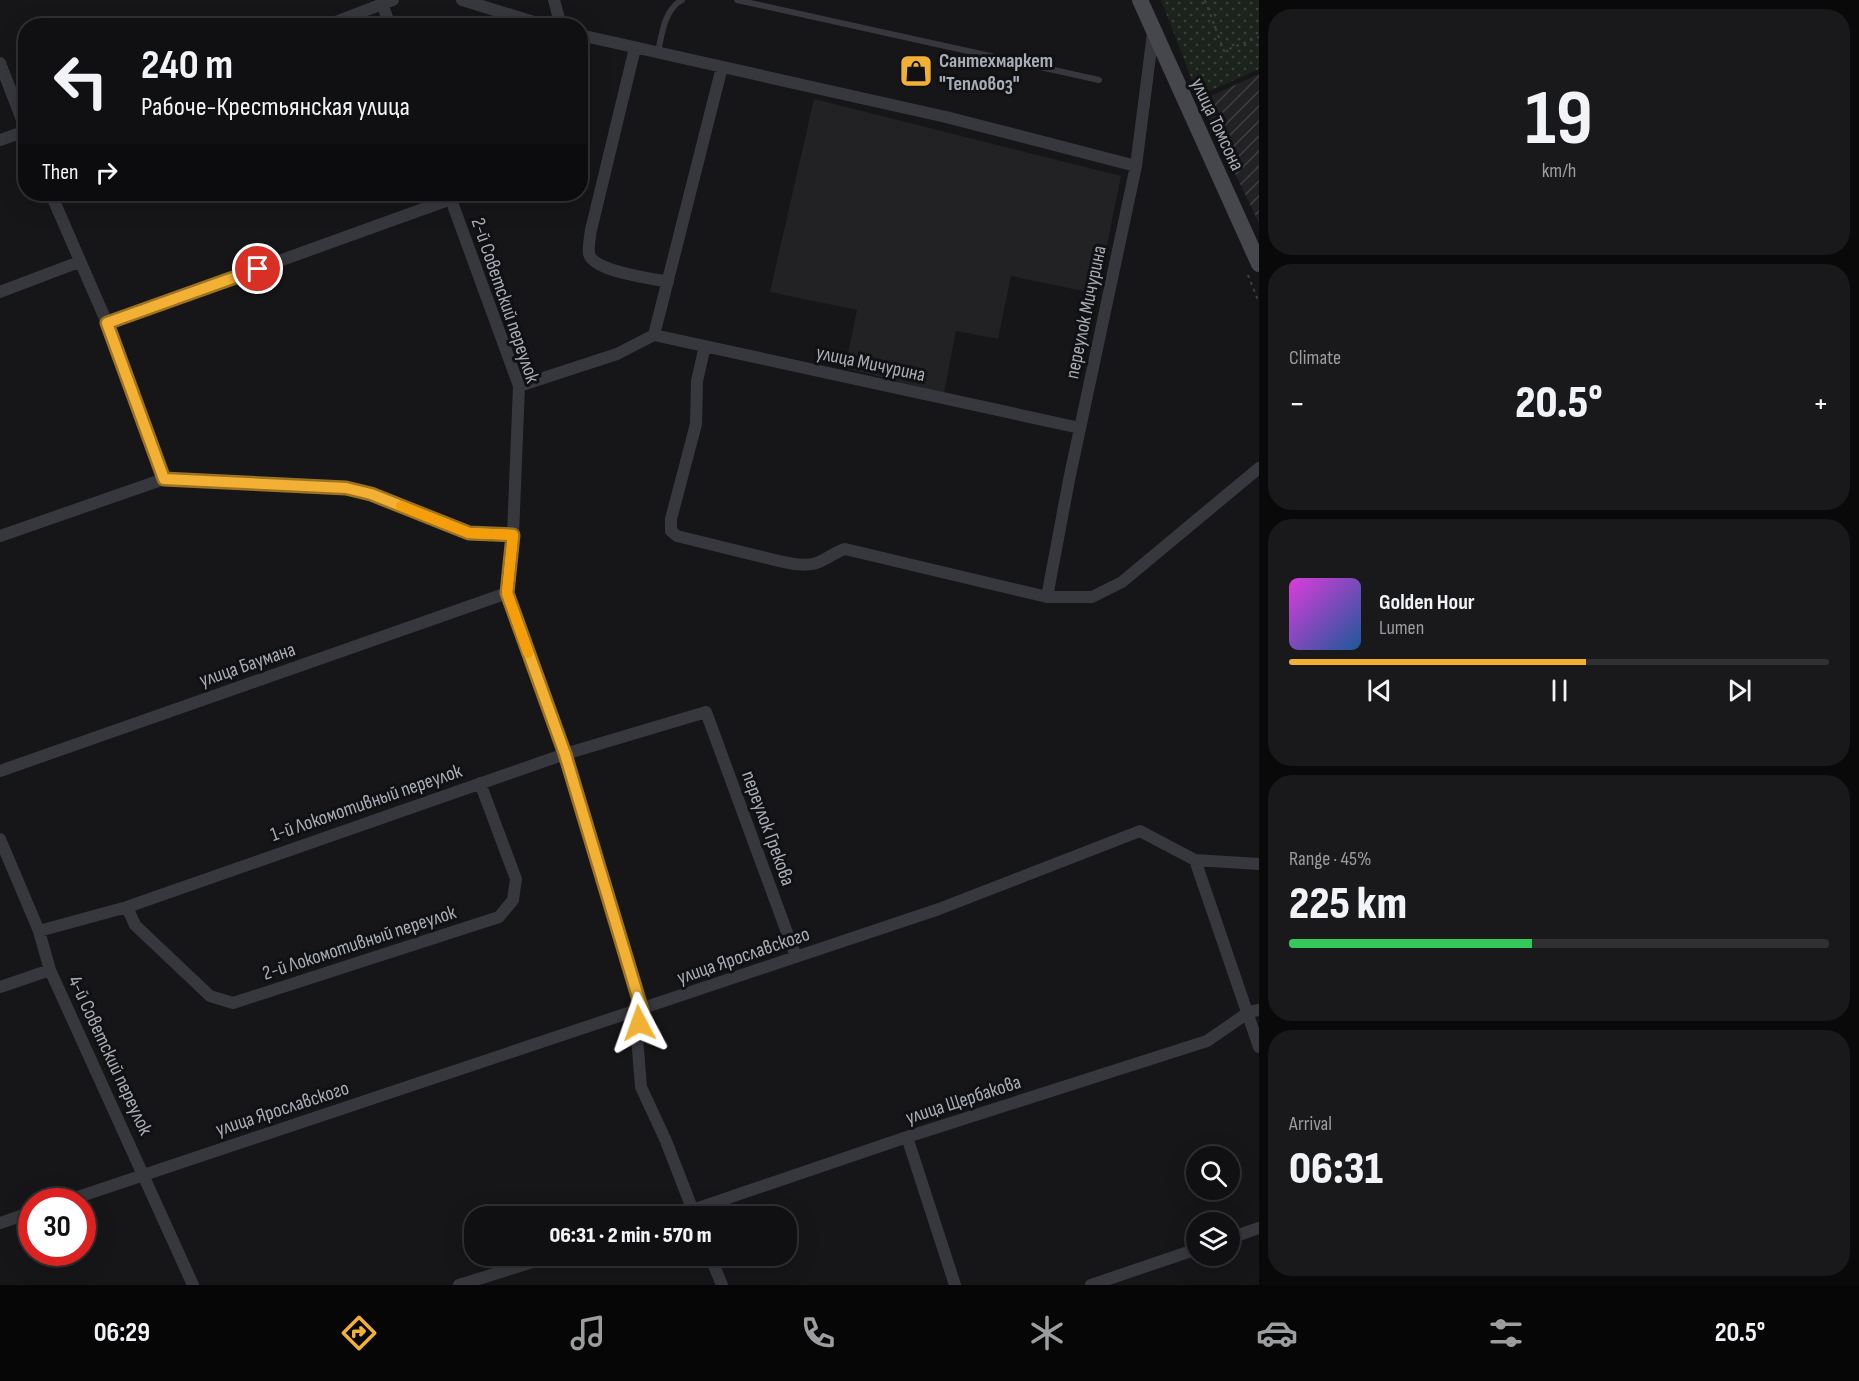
<!DOCTYPE html>
<html lang="en">
<head>
<meta charset="utf-8">
<style>
	:root { --surface:#101012; --page:#19191b; --text:#f1f3f6; --muted:#9c9d9f; --line:#303032; --accent:#f2b134 }
	body { margin:0; font-family:"Sofia Sans Condensed",sans-serif; background:var(--page); color:var(--text); height:100vh; display:flex; flex-direction:column; font-size:22px; white-space:nowrap }
	* { box-sizing:border-box; margin:0 }
	p { font-size:20px; color:var(--muted) }
	.icon { flex:none; width:33px; height:33px; fill:none; stroke:currentColor; stroke-width:2; stroke-linecap:round; stroke-linejoin:round }
	.map { position:relative; flex:1; overflow:hidden }
	.sheet { display:flex; flex-direction:column; gap:9px; padding:9px; background:#09090a; width:600px }
	.sheet>* { flex:none }
	.banner { position:absolute; left:18px; top:18px; width:570px; height:183px; border-radius:24px; box-shadow:0 6px 24px #0002,0 0 0 2px var(--line); background:#101012; color:var(--text); overflow:hidden }
	.buttons { position:absolute; left:1186px; top:1146px; display:grid; gap:12px }
	.buttons a { display:grid; place-items:center; width:54px; height:54px; border-radius:50%; background:var(--surface); box-shadow:0 6px 24px #0002,0 0 0 2px var(--line); font-size:30px }
	.speed { position:absolute; left:18px; top:1188px; display:flex; gap:12px; font-size:30px; font-weight:700; text-align:center }
	.speed>* { display:grid; place-content:center; width:78px; height:78px; border-radius:50%; background:var(--surface); box-shadow:0 6px 24px #0002,0 0 0 2px var(--line); line-height:1 }
	.speed .limit { border:9px solid #d22; background:#fff; color:#111 }
	.pin { position:absolute; display:grid; place-items:center; width:51px; height:51px; color:#fff; margin:-26px; border:3px solid #fff; border-radius:50%; box-shadow:0 2px 6px #0007 }
	.me { position:absolute; width:66px; margin:-33px; rotate:356deg; stroke-linejoin:round; filter:drop-shadow(0 0 4px #0008) }
	.turn { display:flex; align-items:center; gap:21px; height:126px; padding:0 24px; font-size:27px }
	.turn .icon { width:78px; height:78px; stroke-width:2.5 }
	.turn b { display:block; font-size:42px; line-height:51px }
	.then { display:flex; align-items:center; height:57px; padding:0 24px; background:#0003; gap:12px; font-size:22px }
	.big { font-size:45px; font-weight:800; line-height:1.1 }
	.sheet .widget { flex:1; display:flex; flex-direction:column; justify-content:center; gap:9px; min-width:0; padding:0 21px; border-radius:24px; background:var(--page) }
	.sheet .dial { align-items:center; gap:0 }
	.dial b { font-size:78px; line-height:1 }
	.song { display:flex; align-items:center; gap:18px }
	.cover { width:72px; height:72px; border-radius:9px; background:linear-gradient(135deg,hsl(300 70% 55%),hsl(210 70% 35%)) }
	.played { height:6px; border-radius:3px; background:linear-gradient(90deg,var(--accent) 55%,var(--line) 55%) }
	.keys { display:flex; justify-content:space-around; direction:ltr }
	.heat { display:flex; justify-content:space-between; align-items:center; font-size:33px; direction:ltr }
	.charge { height:9px; border-radius:4px; background:linear-gradient(90deg,#34c759 45%,var(--line) 0) }
	.trip { position:absolute; left:464px; top:1206px; width:333px; height:60px; border-radius:24px; background:var(--surface); box-shadow:0 6px 24px #0002,0 0 0 2px var(--line); font-weight:800; line-height:60px; text-align:center }
	.tabs { display:flex; height:96px; justify-content:space-around; align-items:center; background:#060607; color:var(--muted) }
	.tabs .icon { width:42px; height:42px }
	.tabs .current { color:var(--accent) }
	.tabs b { font-size:27px; color:var(--text) }
	main { display:flex; flex:1; min-height:0 }
	.map>svg:first-child { display:block }
	.built { fill:#222225 }
	.industrial { fill:url(#industrial-furrows) }
	.grass { fill:url(#grass-dots) }
	.lines { fill:none; stroke-linecap:round; stroke-linejoin:round }
	.path { stroke:#3d3f44; stroke-width:2; stroke-dasharray:3 4.5; stroke-linecap:butt }
	.lane { stroke:#37383d; stroke-width:6 }
	.street { stroke:#37383d; stroke-width:12 }
	.secondary { stroke:#45474d; stroke-width:16 }
	.route-casing { stroke:#9d7322; stroke-width:15 }
	.route { stroke:#f2b134; stroke-width:10 }
	.slow { stroke:#f59e0b; stroke-width:10 }
	.labels { text-anchor:middle; stroke-width:6; stroke-linejoin:round; paint-order:stroke }
	.poi-label { font-size:20px; font-weight:bold; fill:#a8adb8; stroke:#111113; text-anchor:start }
	.street-label { font-size:20px; fill:#a8adb8; stroke:#111113 }
</style>
</head>
<body>
<main>
<div class="map">
<svg width="1259" height="1285" viewBox="0 0 1259 1285">
	<defs>
		<pattern id="industrial-furrows" width="10" height="10" patternUnits="userSpaceOnUse" patternTransform="scale(1.5)"><rect width="10" height="10" fill="#222225"/><path d="M-1 1l2-2M0 10L10 0M9 11l2-2" fill="none" stroke="#3f3f43"/></pattern>
		<pattern id="grass-dots" width="8" height="8" patternUnits="userSpaceOnUse" patternTransform="scale(1.5)"><rect width="8" height="8" fill="#1c231d"/><path d="M2 2h.1M6 6h.1" fill="none" stroke="#3a403c" stroke-width="1.8" stroke-linecap="round"/></pattern>
	</defs>
	<rect width="100%" height="100%" fill="#161618"/>
	<path class="built" d="M814 99 1121 176 1097 294 1011 276 998 339 956 331 944 393 845 368 857 310 770 292Z"/>
	<path class="industrial" d="M1259 74V223L1200 101Z"/>
	<path class="grass" d="M1161 0H1259V69L1198 96Z"/>
	<g class="lines">
		<path class="path" d="M1205 0 1224 51 1259 37
			M1248 275 1259 303"/>
		<path class="lane" d="M737 0 1099 80
			M658 52C662 34 664 10 682 0"/>
		<path class="street" d="M381 0 390 26
			M462 0 547 26
			M554 0 561 26
			M325 26 393 0
			M580 35 946 117 1136 166
			M635 48 591 230C590 237 588 247 589 254 594 272 651 278 668 282
			M0 63 26 130
			M0 140 26 131
			M51 194 107 323 164 479
			M449 194 519 386 513 535 507 593 565 754 642 1010 637 1037 641 1087 666 1141 695 1216
			M0 292 79 262
			M107 323 451 199
			M654 335 1080 428
			M705 346 697 381 696 424 671 519V531L677 536 779 561C792 564 811 568 823 560 831 556 836 552 845 549L1047 597H1092L1122 582 1259 468
			M519 386 617 354 654 335 722 67
			M0 536 164 479 346 488 371 494 469 533 513 535
			M1047 597 1069 480 1136 166 1153 33
			M0 771 507 593
			M0 839 39 931 50 970 193 1285
			M1195 860 1259 1047
			M127 907 135 925 210 996 233 1003 499 917 513 900 516 879 480 783
			M39 931 127 907 565 754 706 712 796 957
			M0 987 50 970
			M907 1137 955 1285
			M63 1202 939 909 1140 831 1195 860 1259 864
			M675 1216 907 1137 1207 1041 1249 1012 1259 1010
			M0 1223 32 1212
			M1230 1238 1259 1228
			M710 1256 722 1285
			M459 1285 552 1256
			M1091 1285 1197 1249"/>
		<path class="secondary" d="M1140 0 1259 264"/>
	</g>
	<g class="lines">
		<g class="route-casing">
			<path id="route" d="M258 269 107 323 164 479 346 488 371 494 469 533 513 535 507 593 565 754 642 1010 639 1023"/>
		</g>
		<use href="#route" class="route"/>
		<path class="slow" d="M401 506 469 533 513 535 507 593 528 653"/>
	</g>
	<defs>
		<g id="shop-square" transform="scale(1.725)"><rect x="-9" y="-9" width="18" height="18" rx="4" fill="#f2b134" stroke="#111113"/><path d="M-5-2.5h2.3a2.7 3.5 0 0 1 5.4 0H5L5.5 6h-11ZM-1.5-2.5h3a1.5 2.3 0 0 0-3 0Z" fill="#111"/></g>
	</defs>
	<g fill-rule="evenodd">
		<use href="#shop-square" x="916" y="71"/>
	</g>
	<g class="labels">
		<g class="poi-label">
			<text x="939" y="67">Сантехмаркет<tspan x="939" dy="23">"Тепловоз"</tspan></text>
		</g>
		<g class="street-label">
			<text transform="translate(1218 124) rotate(65)" y="7">улица Томсона</text>
			<text transform="translate(506 300) rotate(71)" y="7">2-й Советский переулок</text>
			<text transform="translate(1085 312) rotate(-78)" y="7">переулок Мичурина</text>
			<text transform="translate(871 363) rotate(12)" y="7">улица Мичурина</text>
			<text transform="translate(247 664) rotate(-19)" y="7">улица Баумана</text>
			<text transform="translate(366 802) rotate(-19)" y="7">1-й Локомотивный переулок</text>
			<text transform="translate(769 828) rotate(70)" y="7">переулок Грекова</text>
			<text transform="translate(359 942) rotate(-18)" y="7">2-й Локомотивный переулок</text>
			<text transform="translate(743 955) rotate(-19)" y="7">улица Ярославского</text>
			<text transform="translate(111 1055) rotate(65)" y="7">4-й Советский переулок</text>
			<text transform="translate(963 1099) rotate(-18)" y="7">улица Щербакова</text>
			<text transform="translate(282 1108) rotate(-18)" y="7">улица Ярославского</text>
		</g>
	</g>
</svg>
<div class="buttons">
<a><svg class="icon" aria-label="search" viewBox="0 0 24 24"><circle cx="10" cy="10" r="6"/><path d="M15 15l6 6"/></svg></a>
<a><svg class="icon" aria-label="layers" viewBox="0 0 24 24"><path d="M12 4l9 5-9 5-9-5zM3 14l9 5 9-5"/></svg></a>
</div>
<div class="speed"><div class="limit">30</div></div>
<div class="pin" style="left:258px;top:269px;background:#d93025"><svg class="icon" aria-label="arrive" viewBox="0 0 24 24"><path d="M6 21V4h12l-3 4 3 4H6"/></svg></div>
<svg class="me" style="left:639px;top:1023px" viewBox="-20 -20 40 40"><path d="M0-17L14 15 0 8-14 15z" fill="#f2b134" stroke="#fff" stroke-width="4"/></svg>
<div class="trip">06:31 · 2 min · 570 m</div>
<div class="banner">
<div class="turn"><svg class="icon" aria-label="left" viewBox="0 0 24 24"><path d="M17 20v-9H6M10 6l-5 5 5 5"/></svg><div><b>240 m</b>Рабоче-Крестьянская улица</div></div>
<div class="then">Then<svg class="icon" aria-label="right" viewBox="0 0 24 24"><path d="M7 20v-9h11M14 6l5 5-5 5"/></svg></div>
</div>
</div>
<section class="sheet">
<div class="widget dial"><b>19</b><p>km/h</p></div>
<div class="widget"><p>Climate</p>
<div class="heat"><a>−</a><b class="big">20.5°</b><a>+</a></div>
</div>
<div class="widget">
<div class="song"><i class="cover"></i><div><b>Golden Hour</b><p>Lumen</p></div></div>
<div class="played"></div>
<div class="keys"><svg class="icon" aria-label="previous" viewBox="0 0 24 24"><path d="M18 5L8 12l10 7zM5 5v14"/></svg><svg class="icon" aria-label="pause" viewBox="0 0 24 24"><path d="M8 5v14M16 5v14"/></svg><svg class="icon" aria-label="next" viewBox="0 0 24 24"><path d="M6 5l10 7-10 7zM19 5v14"/></svg></div>
</div>
<div class="widget"><p>Range · 45%</p><b class="big">225 km</b><div class="charge"></div></div>
<div class="widget"><p>Arrival</p><b class="big">06:31</b></div>
</section>
</main>
<nav class="tabs">
<b>06:29</b>
<svg class="icon current" aria-label="directions" viewBox="0 0 24 24"><path d="M12 3l9 9-9 9-9-9zM9 14v-3h6M13 9l2 2-2 2"/></svg>
<svg class="icon" aria-label="music" viewBox="0 0 24 24"><path d="M9 18V5l10-2v13"/><circle cx="6" cy="18" r="3"/><circle cx="16" cy="16" r="3"/></svg>
<svg class="icon" aria-label="phone" viewBox="0 0 24 24"><path d="M5 4h4l2 5-3 2q2 4 5 5l2-3 5 2v4C11 20 4 13 5 4z"/></svg>
<svg class="icon" aria-label="climate" viewBox="0 0 24 24"><path d="M12 3v18M4 7l16 10M4 17L20 7"/></svg>
<svg class="icon" aria-label="car" viewBox="0 0 24 24"><path d="M5 17H2v-5l4-1 3-4h7l3 4 3 1v5h-3M9 17h6M6 11h13"/><circle cx="7" cy="17" r="2"/><circle cx="17" cy="17" r="2"/></svg>
<svg class="icon" aria-label="filters" viewBox="0 0 24 24"><path d="M4 7h16M4 17h16"/><circle cx="9" cy="7" r="2"/><circle cx="15" cy="17" r="2"/></svg>
<b>20.5°</b>
</nav>
</body>
</html>
